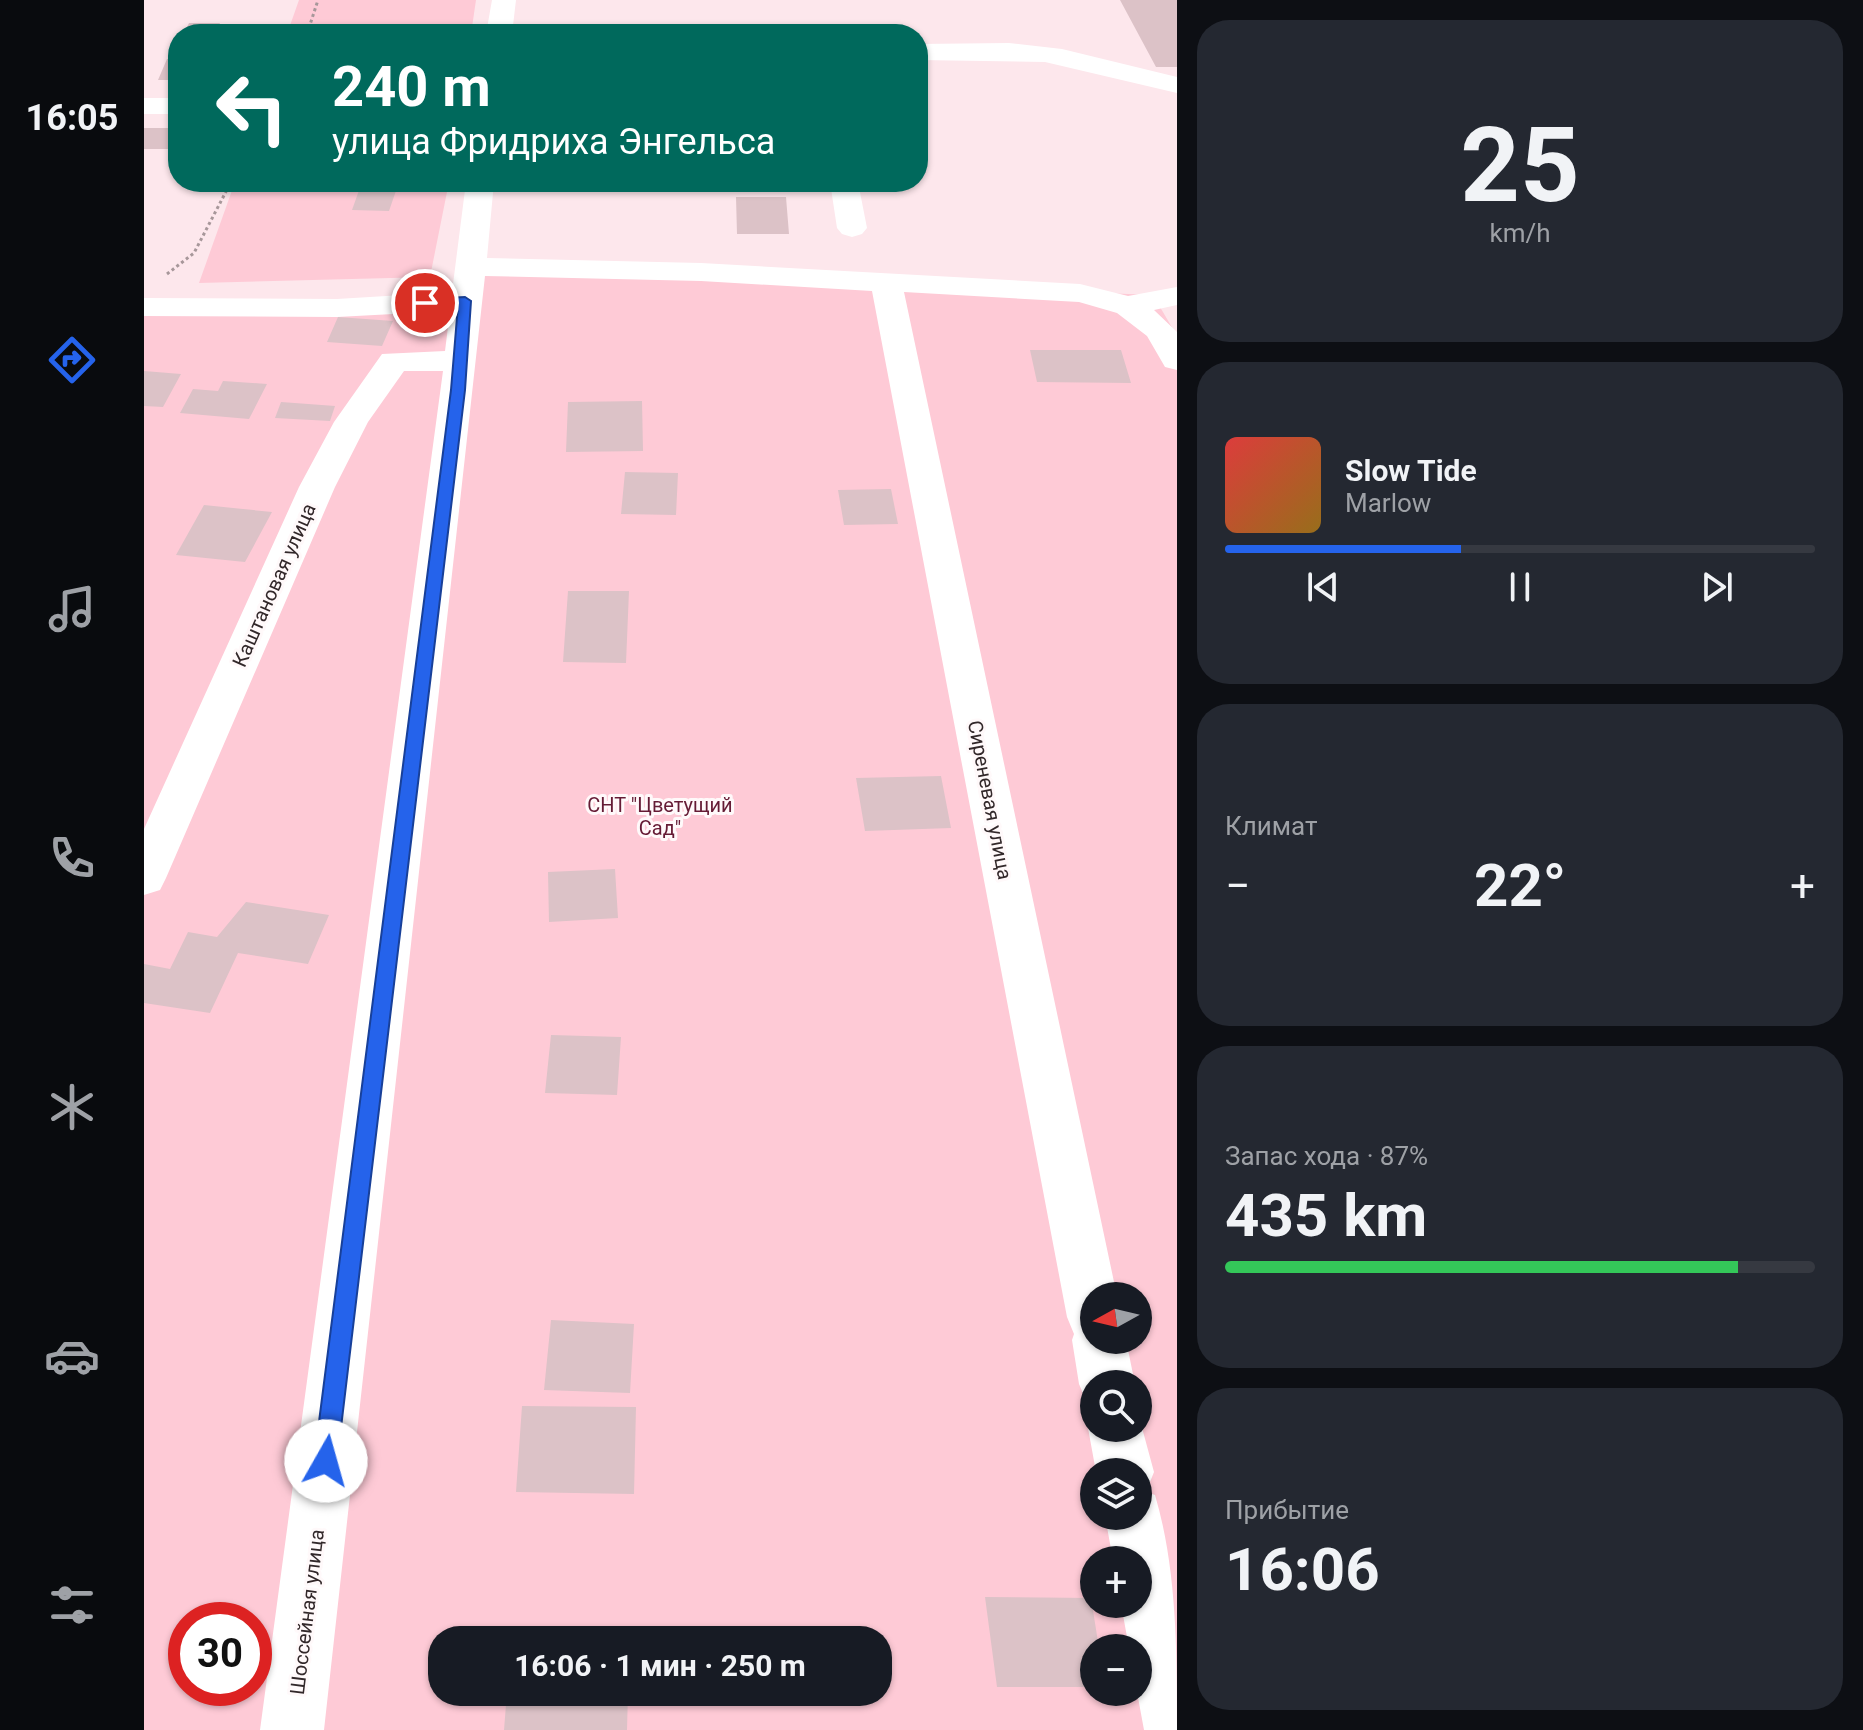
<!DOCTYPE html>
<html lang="ru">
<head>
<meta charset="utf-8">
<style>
	:root { --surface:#171b24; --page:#242831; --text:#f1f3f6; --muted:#9ea1a6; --line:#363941; --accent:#2563eb }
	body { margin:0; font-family:Roboto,sans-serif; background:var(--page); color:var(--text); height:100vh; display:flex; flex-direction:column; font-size:30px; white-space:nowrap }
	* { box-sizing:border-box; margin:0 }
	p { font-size:26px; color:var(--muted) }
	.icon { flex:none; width:44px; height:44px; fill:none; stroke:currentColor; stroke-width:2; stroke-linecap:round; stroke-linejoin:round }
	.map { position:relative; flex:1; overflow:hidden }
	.side { display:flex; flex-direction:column; gap:20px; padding:20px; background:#0d0f14; width:686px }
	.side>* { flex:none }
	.top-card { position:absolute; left:24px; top:24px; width:760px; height:168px; border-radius:32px; box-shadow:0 2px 6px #0004; background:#00695c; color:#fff; overflow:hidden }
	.needle { width:52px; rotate:262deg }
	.buttons { position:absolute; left:936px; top:1282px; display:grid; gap:16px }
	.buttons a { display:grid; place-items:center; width:72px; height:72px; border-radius:50%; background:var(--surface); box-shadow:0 2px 6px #0004; font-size:40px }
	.speed { position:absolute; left:24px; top:1602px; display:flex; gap:16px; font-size:40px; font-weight:700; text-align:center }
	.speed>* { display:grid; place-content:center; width:104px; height:104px; border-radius:50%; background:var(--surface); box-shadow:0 2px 6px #0004; line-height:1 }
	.speed .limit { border:12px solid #d22; background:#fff; color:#111 }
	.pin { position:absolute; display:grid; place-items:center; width:68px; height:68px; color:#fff; margin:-34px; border:4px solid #fff; border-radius:50%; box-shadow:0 2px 8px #0007 }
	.me { position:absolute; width:88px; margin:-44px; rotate:7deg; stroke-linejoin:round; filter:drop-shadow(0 0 6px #0008) }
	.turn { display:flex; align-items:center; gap:28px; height:168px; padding:0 32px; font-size:36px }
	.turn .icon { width:104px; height:104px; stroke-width:2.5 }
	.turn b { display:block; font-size:56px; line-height:68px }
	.big { font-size:60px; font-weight:700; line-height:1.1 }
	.side .card { flex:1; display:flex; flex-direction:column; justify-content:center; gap:12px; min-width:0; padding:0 28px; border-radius:32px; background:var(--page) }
	.side .dial { align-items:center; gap:0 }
	.dial b { font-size:104px; line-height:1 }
	.song { display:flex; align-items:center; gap:24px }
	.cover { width:96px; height:96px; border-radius:12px; background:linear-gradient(135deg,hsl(0 70% 55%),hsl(40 70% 35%)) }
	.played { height:8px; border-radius:4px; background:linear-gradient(90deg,var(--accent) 40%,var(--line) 40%) }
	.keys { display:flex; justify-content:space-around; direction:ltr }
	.heat { display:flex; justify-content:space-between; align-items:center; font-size:44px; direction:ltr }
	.charge { height:12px; border-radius:6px; background:linear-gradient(90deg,#34c759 87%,var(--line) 0) }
	.trip { position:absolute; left:284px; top:1626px; width:464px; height:80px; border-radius:32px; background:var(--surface); box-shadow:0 2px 6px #0004; font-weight:700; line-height:80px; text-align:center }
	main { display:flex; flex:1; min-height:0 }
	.tabs { display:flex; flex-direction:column; width:144px; justify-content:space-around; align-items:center; background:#090b0e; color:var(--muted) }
	.tabs .icon { width:56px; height:56px }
	.tabs .selected { color:var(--accent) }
	.tabs b { font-size:36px; color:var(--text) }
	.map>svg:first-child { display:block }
	.green { fill:#fecad6; fill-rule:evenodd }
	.building { fill:#dcc2c7 }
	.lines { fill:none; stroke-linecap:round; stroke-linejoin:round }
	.path { stroke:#a7979a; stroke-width:3; stroke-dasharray:3 3; stroke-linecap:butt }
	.minor { fill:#fff; fill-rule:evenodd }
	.route { fill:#2563eb; stroke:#184099; stroke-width:2 }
	.labels { text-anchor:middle; stroke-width:6; stroke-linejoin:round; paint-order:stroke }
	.street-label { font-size:20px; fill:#32282a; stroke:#fff9fa }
	.park-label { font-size:20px; fill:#651b35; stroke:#fff9fa }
</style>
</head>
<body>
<main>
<nav class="tabs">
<b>16:05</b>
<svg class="icon selected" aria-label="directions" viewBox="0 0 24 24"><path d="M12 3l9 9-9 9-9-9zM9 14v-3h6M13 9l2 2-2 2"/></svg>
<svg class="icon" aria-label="music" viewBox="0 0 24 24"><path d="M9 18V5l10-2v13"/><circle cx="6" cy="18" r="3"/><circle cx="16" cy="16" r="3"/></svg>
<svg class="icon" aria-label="phone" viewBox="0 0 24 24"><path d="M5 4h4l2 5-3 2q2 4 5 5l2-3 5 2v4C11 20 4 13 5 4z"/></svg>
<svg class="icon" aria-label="climate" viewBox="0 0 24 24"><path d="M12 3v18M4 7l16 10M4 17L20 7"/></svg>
<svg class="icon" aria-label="car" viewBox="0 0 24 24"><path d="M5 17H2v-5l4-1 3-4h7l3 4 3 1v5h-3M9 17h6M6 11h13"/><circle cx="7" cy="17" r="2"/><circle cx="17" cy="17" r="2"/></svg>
<svg class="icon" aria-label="filters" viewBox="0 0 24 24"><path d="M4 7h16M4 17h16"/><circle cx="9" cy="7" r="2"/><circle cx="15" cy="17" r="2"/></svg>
</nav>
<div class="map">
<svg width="1033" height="1730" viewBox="0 0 1033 1730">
	<rect width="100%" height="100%" fill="#fde7ec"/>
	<path class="green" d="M155 0H332L327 34H143Z
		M91 182H305L286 277 55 283Z
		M323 267 1009 295 1033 336V1730H0V312L312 311ZM950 1296H994V1340H950ZM950 1384H994V1428H950ZM950 1472H994V1516H950ZM950 1560H994V1604H950ZM42 1620H110V1688H42ZM298 1640H734V1692H298ZM950 1648H994V1692H950Z"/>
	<path class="building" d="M976 0H1033V67H1012Z
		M45 23H76L71 34H40Z
		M23 59H34V80H14Z
		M0 128H34L31 149H0Z
		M218 182H255L245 211 208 210Z
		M592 197H642L645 234H593Z
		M194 317 249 321 238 346 183 342Z
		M886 350H977L987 383 893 382Z
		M0 371 37 374 19 407 0 406Z
		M79 381 123 384 105 419 36 413 49 389 74 391Z
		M498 401 499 451 422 452 424 402Z
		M137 402 191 406 186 421 131 418Z
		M481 472 534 473 532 515 477 514Z
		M747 489 754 524 700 525 694 490Z
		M60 505 128 512 101 562 32 555Z
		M424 591H485L482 663 419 662Z
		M797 776 807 828 721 831 712 778Z
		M471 869 474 918 405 922 404 872Z
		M102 902 185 915 164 964 94 953 66 1013 0 1003V964L26 969 44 932 73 937Z
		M407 1035 477 1037 473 1095 401 1093Z
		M407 1320 490 1324 486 1393 400 1390Z
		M378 1406 492 1407 490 1494 372 1492Z
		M841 1597 947 1598 955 1648H950V1687H853Z
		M368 1634 460 1637V1640H368Z
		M363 1692H484L483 1730H360Z"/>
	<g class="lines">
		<path class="path" d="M163 34 174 0
			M23 274 50 253 87 182"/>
		<path class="minor" d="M348 0H372L368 34H342Z
			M865 43 918 49 1033 77V93L901 62 774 60V44Z
			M0 98H34V114H0Z
			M322 182H350L343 258 557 263 936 284 984 296 1033 287V305L1010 310 1033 332V370L1021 367 1003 336 973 313 935 302 760 292 973 1296H950V1340H982L991 1384H950V1405L943 1403 935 1384 928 1340 930 1334 923 1317 728 291 557 281 341 276 180 1730H116L299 371H260L224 422 191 487 22 878 16 890 0 895V829L155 487 190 422 238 354 301 351 306 311 193 317 0 316V298L193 299 308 292Z
			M686 182H714L723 228 718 234 708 237 698 234 693 228Z
			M950 1413V1428H994V1413L1010 1472 1002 1492 1011 1495C1033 1569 1033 1652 1033 1730H1000L993 1692 994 1648H985L977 1604H994V1560H969L961 1516H994V1472H952L944 1428Z"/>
	</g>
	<path class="route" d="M321 297 327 301 321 390 193 1461 190 1469 182 1473 173 1469 170 1461 307 390 314 305 281 307 274 303 281 299Z"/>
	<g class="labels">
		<g class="street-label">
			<text transform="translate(130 585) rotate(-66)" y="7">Каштановая улица</text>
			<text transform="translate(846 800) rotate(79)" y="7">Сиреневая улица</text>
			<text transform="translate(163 1612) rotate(-83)" y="7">Шоссейная улица</text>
		</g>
		<g class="park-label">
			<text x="516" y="812">СНТ "Цветущий<tspan x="516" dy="23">Сад"</tspan></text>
		</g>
	</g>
</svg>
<div class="buttons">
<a><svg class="needle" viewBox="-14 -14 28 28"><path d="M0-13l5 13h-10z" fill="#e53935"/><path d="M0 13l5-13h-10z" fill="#9ea1a6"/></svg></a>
<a><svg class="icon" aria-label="search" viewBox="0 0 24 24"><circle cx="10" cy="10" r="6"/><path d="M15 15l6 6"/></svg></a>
<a><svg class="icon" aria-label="layers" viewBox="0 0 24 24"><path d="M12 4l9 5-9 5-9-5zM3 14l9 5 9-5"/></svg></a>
<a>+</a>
<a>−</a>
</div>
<div class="speed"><div class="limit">30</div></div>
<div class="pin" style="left:281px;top:303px;background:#d93025"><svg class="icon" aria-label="arrive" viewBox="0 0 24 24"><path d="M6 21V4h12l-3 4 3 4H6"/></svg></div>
<svg class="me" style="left:182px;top:1461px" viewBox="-20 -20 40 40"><circle r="19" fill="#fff"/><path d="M0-13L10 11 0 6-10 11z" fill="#2563eb"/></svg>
<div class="trip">16:06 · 1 мин · 250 m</div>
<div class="top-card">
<div class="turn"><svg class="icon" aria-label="left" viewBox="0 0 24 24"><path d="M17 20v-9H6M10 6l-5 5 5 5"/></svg><div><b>240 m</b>улица Фридриха Энгельса</div></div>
</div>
</div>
<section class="side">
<div class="card dial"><b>25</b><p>km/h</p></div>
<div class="card">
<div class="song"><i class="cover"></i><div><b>Slow Tide</b><p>Marlow</p></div></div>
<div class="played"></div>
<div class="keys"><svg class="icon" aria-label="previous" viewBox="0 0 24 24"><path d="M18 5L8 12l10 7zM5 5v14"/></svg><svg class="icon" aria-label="pause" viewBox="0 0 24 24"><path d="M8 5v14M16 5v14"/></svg><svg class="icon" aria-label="next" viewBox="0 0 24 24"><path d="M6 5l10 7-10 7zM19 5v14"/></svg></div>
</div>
<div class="card"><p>Климат</p>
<div class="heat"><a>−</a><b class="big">22°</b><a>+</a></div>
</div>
<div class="card"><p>Запас хода · 87%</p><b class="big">435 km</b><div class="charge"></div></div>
<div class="card"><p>Прибытие</p><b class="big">16:06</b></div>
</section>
</main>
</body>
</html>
